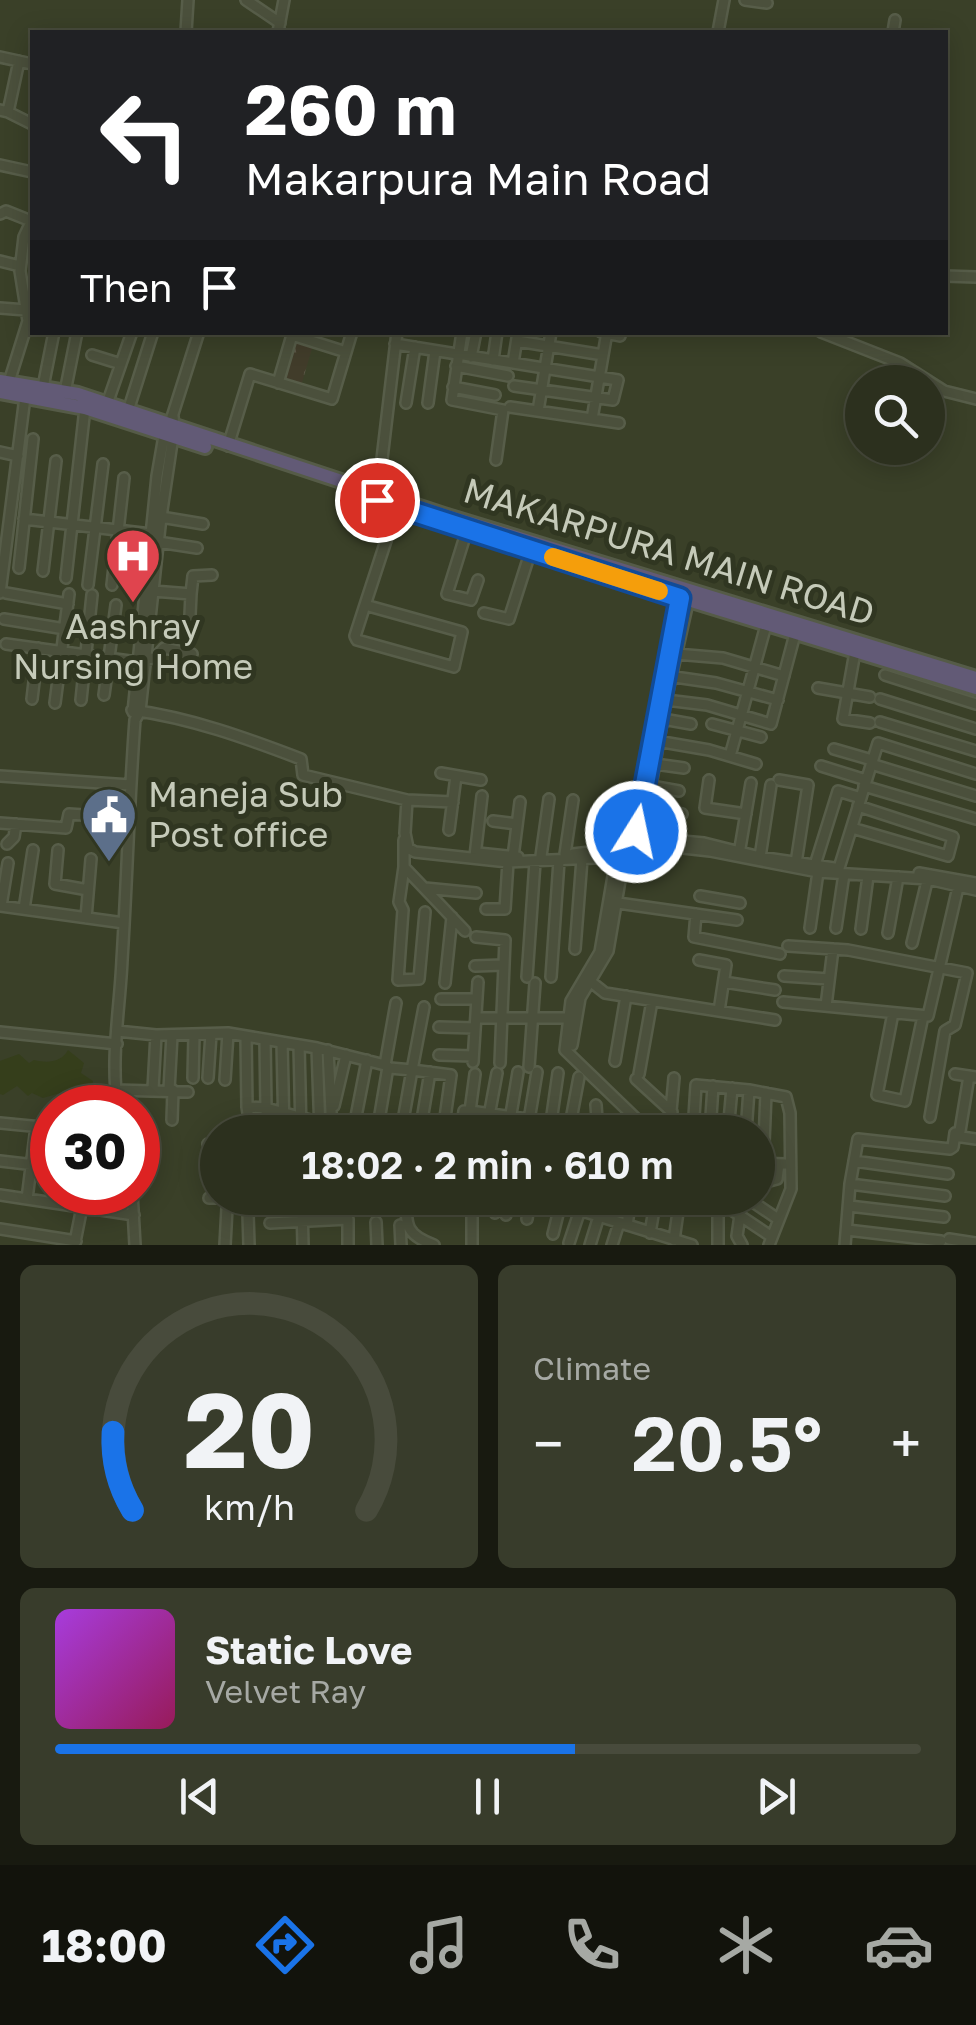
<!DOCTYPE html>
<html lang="en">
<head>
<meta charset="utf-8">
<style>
	:root { --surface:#2c301e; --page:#383c2b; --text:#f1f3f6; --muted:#a6a9a4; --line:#484b3c; --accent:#1a73e8 }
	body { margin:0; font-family:"Golos Text",sans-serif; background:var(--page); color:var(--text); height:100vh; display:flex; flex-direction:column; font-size:38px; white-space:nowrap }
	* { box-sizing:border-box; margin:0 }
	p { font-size:32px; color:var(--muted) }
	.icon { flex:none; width:55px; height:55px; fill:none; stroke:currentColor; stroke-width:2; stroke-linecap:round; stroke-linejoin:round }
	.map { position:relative; height:1245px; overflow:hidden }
	.panel { display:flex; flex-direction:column; gap:20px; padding:20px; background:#181a10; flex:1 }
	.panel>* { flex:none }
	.hud { position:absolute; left:30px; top:30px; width:918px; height:305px; border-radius:0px; box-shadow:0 5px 25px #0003,0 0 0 2px var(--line); background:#202124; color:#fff; overflow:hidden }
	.buttons { position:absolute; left:845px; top:365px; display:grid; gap:20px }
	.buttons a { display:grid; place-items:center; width:100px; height:100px; border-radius:50%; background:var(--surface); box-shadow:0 5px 25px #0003,0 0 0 2px var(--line); font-size:50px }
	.speed { position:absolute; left:30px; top:1085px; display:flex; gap:20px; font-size:50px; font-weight:700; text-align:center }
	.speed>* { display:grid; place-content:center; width:130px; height:130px; border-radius:50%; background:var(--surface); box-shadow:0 5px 25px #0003,0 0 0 2px var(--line); line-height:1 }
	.speed .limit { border:15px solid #d22; background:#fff; color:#111 }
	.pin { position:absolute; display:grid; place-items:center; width:85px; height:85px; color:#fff; margin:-42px; border:5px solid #fff; border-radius:50%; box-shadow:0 2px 10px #0007 }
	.me { position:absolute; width:110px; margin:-55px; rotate:10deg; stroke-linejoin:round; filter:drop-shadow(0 0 8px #0008) }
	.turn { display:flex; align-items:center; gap:35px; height:210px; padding:0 50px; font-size:45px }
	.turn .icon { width:130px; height:130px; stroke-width:2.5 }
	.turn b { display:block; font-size:70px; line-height:85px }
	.then { display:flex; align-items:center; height:95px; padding:0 50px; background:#0003; gap:20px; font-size:38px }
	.big { font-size:75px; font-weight:600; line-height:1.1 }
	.panel .tile { flex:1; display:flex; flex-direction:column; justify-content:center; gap:15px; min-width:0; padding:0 35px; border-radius:15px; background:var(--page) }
	.panel .dial { align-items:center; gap:0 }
	.dial svg { height:260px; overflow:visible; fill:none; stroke:var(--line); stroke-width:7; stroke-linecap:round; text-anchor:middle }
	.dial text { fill:var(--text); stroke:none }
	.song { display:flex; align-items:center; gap:30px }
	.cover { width:120px; height:120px; border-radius:15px; background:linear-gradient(135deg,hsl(280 70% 55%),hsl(330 70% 35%)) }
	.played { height:10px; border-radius:5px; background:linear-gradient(90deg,var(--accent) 60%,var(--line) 60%) }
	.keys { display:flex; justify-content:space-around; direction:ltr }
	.heat { display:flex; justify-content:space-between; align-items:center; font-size:55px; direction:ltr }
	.panel .tiles { flex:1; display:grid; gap:20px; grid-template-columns:1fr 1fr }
	.tile:last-child { grid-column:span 2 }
	.trip { position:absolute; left:200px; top:1115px; width:575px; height:100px; border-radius:50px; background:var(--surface); box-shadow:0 5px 25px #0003,0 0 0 2px var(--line); font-weight:600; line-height:100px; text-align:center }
	.tabs { display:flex; height:160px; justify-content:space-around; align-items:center; background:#12130c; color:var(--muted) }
	.tabs .icon { width:70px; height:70px }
	.tabs .on { color:var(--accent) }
	.tabs b { font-size:45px; color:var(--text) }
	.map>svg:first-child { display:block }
	.park { fill:url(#park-crowns) }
	.water { fill:#353e1b }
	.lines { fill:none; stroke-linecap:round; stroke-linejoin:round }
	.minor-casing { stroke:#575d49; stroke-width:14 }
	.highway-casing { stroke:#555b47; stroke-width:18 }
	.minor { stroke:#4b503c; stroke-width:9 }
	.highway { stroke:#625a76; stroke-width:12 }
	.route-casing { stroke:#114b97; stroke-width:25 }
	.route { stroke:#1a73e8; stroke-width:18 }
	.slow { stroke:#f59e0b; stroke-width:18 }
	.labels { text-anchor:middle; stroke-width:10; stroke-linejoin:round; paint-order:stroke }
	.street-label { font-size:35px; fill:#c5cab9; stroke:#303621 }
	.poi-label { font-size:35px; fill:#c5cab9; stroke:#303621 }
</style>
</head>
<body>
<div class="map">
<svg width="976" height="1245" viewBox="0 0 976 1245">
	<defs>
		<pattern id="park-crowns" width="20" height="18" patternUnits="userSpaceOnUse" patternTransform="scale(2.5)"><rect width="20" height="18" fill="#413c2a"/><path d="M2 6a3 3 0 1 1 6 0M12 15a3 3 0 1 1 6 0" fill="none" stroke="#5b5747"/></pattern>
	</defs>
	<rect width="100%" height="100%" fill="#3a4028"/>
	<path class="park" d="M294 339 313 345 301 386 281 380Z"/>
	<path class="water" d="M68 1050 84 1063 81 1073 93 1081 91 1089 79 1101 60 1093 43 1098 32 1093 28 1096 17 1086 3 1095 0 1094V1061L19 1054 29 1063 34 1060C47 1063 61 1063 68 1050Z"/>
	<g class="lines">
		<g class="minor-casing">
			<path id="minor" d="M246 0 280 23
				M745 0 767 3
				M186 32 188 0
				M278 32 284 0
				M718 32 724 0
				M893 32 895 20
				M0 57 32 64
				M0 110 8 112 19 61
				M8 112 32 124
				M0 165 32 172
				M0 214 6 211 31 221
				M0 261 20 266
				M945 276 976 277
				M0 308 26 310
				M462 332 452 400 503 410 496 460
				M601 332 620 336
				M821 332 900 363 944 391 976 399
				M517 341 603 355
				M395 344 618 380 613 400 514 386
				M92 355 121 364
				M471 357 476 332
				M493 360 497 332
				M513 363 518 332
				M456 366 508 376
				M9 382 28 321 20 271 24 237 32 220
				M278 383 292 335 346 352
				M43 387 54 332
				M453 387 495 395
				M65 392 77 332
				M406 403 415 347
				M428 403 435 351
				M107 404 132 332
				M510 407 619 423
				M128 411 153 332
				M538 411 551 332
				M172 417 198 335
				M592 419 607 332
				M228 446 250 374 332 399 352 332
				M0 452 18 456
				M377 501 397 332
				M161 517 203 524
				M24 519 151 534
				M467 530 447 594 471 600 478 580
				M158 542 197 548
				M19 568 33 439
				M43 571 56 461
				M66 578 85 408
				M88 585 103 464
				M112 585 124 478
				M153 591 191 594 193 576 212 575
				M0 593 25 397
				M6 593 68 604
				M365 605 355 636 357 640 454 667 462 632 365 605 397 507
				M484 613 509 619 531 550
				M190 615 191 594
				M4 619 65 629
				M148 630 173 631 189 625
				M6 644 137 662
				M855 652 843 719 870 723
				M676 654 723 658 784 676
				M145 659 155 658 164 648 192 654
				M885 675 976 704
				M668 676 716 683 778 700
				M818 688 870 697
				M104 695 116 605
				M32 699 38 648
				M880 699 976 729
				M81 700 92 595
				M666 700 707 705 771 724 795 634
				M55 703 69 594
				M132 710C191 718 246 738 301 759L303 775 407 800 405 833 408 848 415 852 508 862 616 857 634 849 642 837 666 700 689 598
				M133 712 157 476 165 430
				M663 719 691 724
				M880 722 976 751
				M712 724 761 737
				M657 741 709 750 756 764
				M834 749 872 760
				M730 756 766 625
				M655 764 684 768
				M871 764 976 796
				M821 766 866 780
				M441 773 481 780
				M0 776 130 785
				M709 780 705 808 746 814
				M779 780 808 785 796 863
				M651 786 679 791
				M864 786 976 819
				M407 800 453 802
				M647 808 682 814
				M493 821 517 824
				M0 823 66 828 69 814 128 818
				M852 828 948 856 953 837 858 806
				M449 830 456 776
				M592 836 597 814 638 819
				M637 837 704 843 760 857 834 868
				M404 840V867L465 931
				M638 843 710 851 818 872 928 879 976 890
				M7 844 14 837 16 824
				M58 850 55 884 88 890
				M478 853 518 857
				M617 853 600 952 571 1001 565 1050 650 1132
				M565 854 573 800
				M573 854 625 848 635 836 680 594
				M739 854 751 783
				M475 856 482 796
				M541 856 549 799
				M513 857 520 802
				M760 857 771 785
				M815 865 838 791 861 798
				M404 867 399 902 403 910 398 980 419 979 425 912
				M839 868 878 743 976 774
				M919 873 976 883
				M425 888 476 893
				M700 896 740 903
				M611 902 737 920
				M0 906 124 923
				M1 906 8 863
				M24 909 33 850
				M486 909H505L508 862
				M696 914 694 937 780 954
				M86 918 91 859
				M810 928 818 872
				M836 928 844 874
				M861 929 868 876
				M888 933 898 877
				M476 937 505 940 500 1063
				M912 943 928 877
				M788 946 848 950 967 973 955 1025 945 1031 930 1117
				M575 949 582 859
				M699 960 726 965 719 1011
				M475 966 503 965
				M784 976 829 979
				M527 977 535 862
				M551 977 559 861
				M590 981 605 993 775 1020
				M724 982 775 990
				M445 983 452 917
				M441 999H477
				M783 1002 928 1016 959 883
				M826 1006 833 949
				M424 1007 412 1070 451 1075 443 1132
				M893 1013 877 1095 905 1101 923 1016
				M476 1018H572
				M439 1027 475 1028
				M117 1031 156 1035 228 1033 317 1048 385 1065 396 1003
				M0 1032 117 1044
				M246 1037 247 1107 251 1132
				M265 1040 266 1108 355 1132
				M282 1042 284 1132
				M299 1045 301 1132
				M572 1045 580 998 608 951 625 851
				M317 1048 320 1132
				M328 1050 332 1132
				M439 1055 473 1056
				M615 1061 626 996
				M473 1062 478 982
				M529 1067 535 983
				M390 1068 412 1070 401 1132
				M639 1074 652 1001
				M955 1074 976 1077
				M193 1078 194 1035
				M208 1078 211 1034
				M636 1079 672 1112
				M225 1080 228 1033
				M153 1089 156 1035
				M115 1090 188 1092
				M169 1090 172 1035
				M596 1105 597 1119 641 1123
				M334 1106 346 1055
				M247 1107 266 1108 267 1132
				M118 1108C110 1060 120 1008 122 960 127 880 129 800 135 720L140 711 161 517 174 429 173 416
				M470 1111 570 1125 579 1077
				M172 1120 173 1090
				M551 1122 558 1073
				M0 1123 52 1128
				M36 1127 27 1199 134 1215
				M353 1132 367 1060
				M377 1132 388 1067
				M420 1132 430 1072
				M461 1132 464 1111H470L475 1074
				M486 1132 497 1073
				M508 1132 518 1072
				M527 1132 537 1072
				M669 1132 674 1078
				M693 1132 696 1085 749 1090 786 1097 790 1113 791 1189 769 1245
				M710 1132 713 1086
				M728 1132 732 1088
				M746 1132 749 1090
				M955 1136 976 1139
				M959 1137 969 1076
				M208 1144 218 1143
				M758 1144 764 1143 766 1093
				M0 1161 52 1167
				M854 1161 948 1174
				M758 1163 785 1164
				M210 1164H218
				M209 1181H218
				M758 1184 777 1179 779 1164
				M850 1184 945 1196
				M132 1192 135 1245
				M0 1195 27 1199
				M209 1198H261
				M406 1198C406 1226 406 1235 434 1245
				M542 1198H545
				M706 1198H707
				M747 1198 778 1219
				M849 1206 944 1217
				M302 1207 303 1245
				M495 1213 499 1198
				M248 1214 249 1245
				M506 1215 509 1198
				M740 1215 737 1236 742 1245
				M527 1219 530 1198
				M376 1222 377 1245
				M270 1223 348 1219V1245
				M400 1225 401 1245
				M627 1225 631 1198
				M0 1229 76 1241
				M847 1230 941 1241
				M650 1233 656 1198
				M553 1234 560 1206 563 1205 692 1245
				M949 1239 976 1243
				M674 1240 680 1198
				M75 1242 85 1192
				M569 1243 580 1210
				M225 1245 227 1208
				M472 1245V1198
				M590 1245 599 1216
				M612 1245 619 1223
				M718 1245V1214L724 1205 772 1237
				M845 1245 850 1184 858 1139 950 1149 953 1147 955 1133"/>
		</g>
		<g class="highway-casing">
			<path id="highway" d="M0 381 78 394 444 515 976 678
				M0 392 85 408 205 447
				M610 576 976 688"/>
		</g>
		<use href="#minor" class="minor"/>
		<use href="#highway" class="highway"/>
	</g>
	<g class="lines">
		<g class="route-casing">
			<path id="route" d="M377 500 680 598 636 832"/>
		</g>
		<use href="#route" class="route"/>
		<path class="slow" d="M553 557 659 591"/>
	</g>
	<defs>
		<g id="hospital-pin" transform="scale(2.875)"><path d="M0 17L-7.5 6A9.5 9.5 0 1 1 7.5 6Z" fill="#e0444e" stroke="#303621"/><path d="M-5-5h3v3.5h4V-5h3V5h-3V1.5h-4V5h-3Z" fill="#fff"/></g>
		<g id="civic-pin" transform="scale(2.875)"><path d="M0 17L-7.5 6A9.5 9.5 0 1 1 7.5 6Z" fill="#5c6f8a" stroke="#303621"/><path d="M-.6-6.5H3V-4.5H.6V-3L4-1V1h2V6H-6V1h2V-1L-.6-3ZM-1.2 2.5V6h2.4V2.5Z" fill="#fff"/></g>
	</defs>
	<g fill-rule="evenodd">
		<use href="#hospital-pin" x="133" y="556"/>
		<use href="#civic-pin" x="109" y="815"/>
	</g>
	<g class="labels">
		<g class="street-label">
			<text transform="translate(669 552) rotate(17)" y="12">MAKARPURA MAIN ROAD</text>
		</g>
		<g class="poi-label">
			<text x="133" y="639">Aashray<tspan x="133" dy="40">Nursing Home</tspan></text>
			<text x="148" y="807" text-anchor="start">Maneja Sub<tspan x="148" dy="40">Post office</tspan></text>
		</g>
	</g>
</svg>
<div class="buttons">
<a><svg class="icon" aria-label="search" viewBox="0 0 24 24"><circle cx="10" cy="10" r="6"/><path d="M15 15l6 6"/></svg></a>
</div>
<div class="speed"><div class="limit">30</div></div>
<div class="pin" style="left:377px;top:500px;background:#d93025"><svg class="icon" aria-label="arrive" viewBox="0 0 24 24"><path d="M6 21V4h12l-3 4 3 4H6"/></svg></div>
<svg class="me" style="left:636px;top:832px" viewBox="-20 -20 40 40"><circle r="17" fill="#1a73e8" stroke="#fff" stroke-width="3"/><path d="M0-11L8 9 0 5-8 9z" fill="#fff"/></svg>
<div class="trip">18:02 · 2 min · 610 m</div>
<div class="hud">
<div class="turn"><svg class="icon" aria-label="left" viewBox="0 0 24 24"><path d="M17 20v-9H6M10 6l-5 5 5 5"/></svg><div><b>260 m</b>Makarpura Main Road</div></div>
<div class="then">Then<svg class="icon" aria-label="arrive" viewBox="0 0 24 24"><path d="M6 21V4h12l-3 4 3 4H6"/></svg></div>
</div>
</div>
<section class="panel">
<div class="tiles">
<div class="tile dial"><svg viewBox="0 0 100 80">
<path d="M14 69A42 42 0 1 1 86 69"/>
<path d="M14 69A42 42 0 0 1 8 45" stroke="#1a73e8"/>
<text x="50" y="56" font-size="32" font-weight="700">20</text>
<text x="50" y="72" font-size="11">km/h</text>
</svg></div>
<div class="tile"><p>Climate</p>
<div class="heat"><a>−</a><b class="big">20.5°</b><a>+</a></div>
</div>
<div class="tile">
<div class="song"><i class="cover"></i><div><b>Static Love</b><p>Velvet Ray</p></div></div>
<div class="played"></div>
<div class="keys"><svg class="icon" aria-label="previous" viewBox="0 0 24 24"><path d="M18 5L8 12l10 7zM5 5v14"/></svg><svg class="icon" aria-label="pause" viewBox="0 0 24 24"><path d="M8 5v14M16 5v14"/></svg><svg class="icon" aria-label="next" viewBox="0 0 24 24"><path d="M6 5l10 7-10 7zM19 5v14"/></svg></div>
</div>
</div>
</section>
<nav class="tabs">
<b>18:00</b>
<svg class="icon on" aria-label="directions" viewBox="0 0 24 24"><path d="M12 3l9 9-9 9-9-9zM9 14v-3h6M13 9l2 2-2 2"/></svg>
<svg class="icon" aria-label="music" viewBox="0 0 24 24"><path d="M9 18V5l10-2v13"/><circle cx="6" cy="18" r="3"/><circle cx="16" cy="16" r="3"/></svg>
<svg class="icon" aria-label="phone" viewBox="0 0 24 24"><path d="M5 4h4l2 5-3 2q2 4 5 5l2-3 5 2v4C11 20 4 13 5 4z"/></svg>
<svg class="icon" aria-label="climate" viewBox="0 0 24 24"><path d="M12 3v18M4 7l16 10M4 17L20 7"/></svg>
<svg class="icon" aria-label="car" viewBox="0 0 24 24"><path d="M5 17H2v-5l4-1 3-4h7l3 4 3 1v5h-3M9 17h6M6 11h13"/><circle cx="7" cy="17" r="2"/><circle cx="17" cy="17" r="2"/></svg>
</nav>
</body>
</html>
